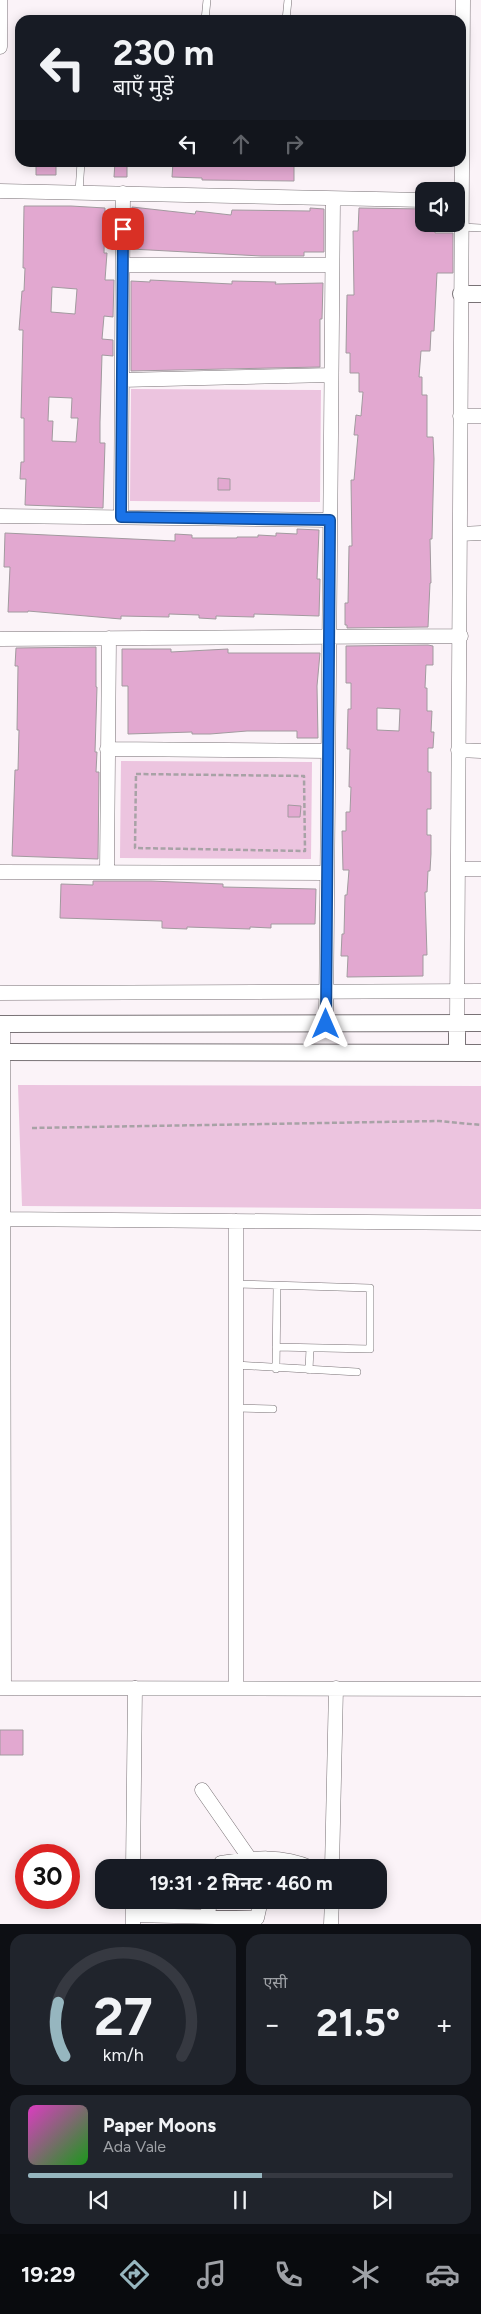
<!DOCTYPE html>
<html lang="hi">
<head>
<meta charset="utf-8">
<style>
	:root { --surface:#171b24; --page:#20242c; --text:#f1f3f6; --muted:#9ea1a6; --line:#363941; --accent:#96b6bf }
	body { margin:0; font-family:Figtree,"Noto Sans Devanagari",sans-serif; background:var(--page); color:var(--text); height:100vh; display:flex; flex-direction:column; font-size:19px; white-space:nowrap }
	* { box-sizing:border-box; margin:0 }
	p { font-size:16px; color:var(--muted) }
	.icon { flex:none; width:28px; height:28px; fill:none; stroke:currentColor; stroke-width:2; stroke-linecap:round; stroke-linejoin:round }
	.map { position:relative; height:1924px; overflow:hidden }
	.sheet { display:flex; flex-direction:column; gap:10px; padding:10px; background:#0d0f14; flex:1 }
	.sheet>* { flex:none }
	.hud { position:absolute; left:15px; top:15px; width:451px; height:152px; border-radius:15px; box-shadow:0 2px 12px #0003; background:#171b24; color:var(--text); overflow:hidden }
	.controls { position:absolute; left:415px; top:182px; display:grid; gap:10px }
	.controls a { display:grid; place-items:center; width:50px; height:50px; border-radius:10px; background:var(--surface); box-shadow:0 2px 12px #0003; font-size:25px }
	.speed { position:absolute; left:15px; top:1844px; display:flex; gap:10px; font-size:25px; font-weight:700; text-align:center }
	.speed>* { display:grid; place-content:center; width:65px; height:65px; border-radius:50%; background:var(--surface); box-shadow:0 2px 12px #0003; line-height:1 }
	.speed .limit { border:8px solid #d22; background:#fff; color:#111 }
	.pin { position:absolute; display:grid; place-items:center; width:42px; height:42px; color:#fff; margin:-21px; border-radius:10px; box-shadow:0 2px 8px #0006 }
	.me { position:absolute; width:55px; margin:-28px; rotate:0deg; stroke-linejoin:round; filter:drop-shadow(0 0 4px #0008) }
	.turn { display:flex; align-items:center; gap:18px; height:105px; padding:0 15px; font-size:22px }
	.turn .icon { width:65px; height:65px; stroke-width:2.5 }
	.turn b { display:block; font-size:35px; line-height:42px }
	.lanes { display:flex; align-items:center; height:48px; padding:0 15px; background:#0003; justify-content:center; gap:25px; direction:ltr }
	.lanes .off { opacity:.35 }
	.big { font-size:38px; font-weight:700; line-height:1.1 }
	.sheet .tile { flex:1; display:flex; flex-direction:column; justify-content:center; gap:8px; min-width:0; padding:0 18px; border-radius:15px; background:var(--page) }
	.sheet .dial { align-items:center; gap:0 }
	.dial svg { height:130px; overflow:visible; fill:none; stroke:var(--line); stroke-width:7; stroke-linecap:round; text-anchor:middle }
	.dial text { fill:var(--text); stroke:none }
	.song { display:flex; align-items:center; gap:15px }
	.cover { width:60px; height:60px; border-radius:8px; background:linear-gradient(135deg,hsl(310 70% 55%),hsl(120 70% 35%)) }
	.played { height:5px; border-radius:2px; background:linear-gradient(90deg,var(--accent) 55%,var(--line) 55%) }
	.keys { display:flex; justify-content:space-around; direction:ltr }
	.heat { display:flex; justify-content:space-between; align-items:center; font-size:28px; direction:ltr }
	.sheet .tiles { flex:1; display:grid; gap:10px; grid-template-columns:1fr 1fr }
	.tile:last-child { grid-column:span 2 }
	.trip { position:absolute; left:95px; top:1859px; width:292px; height:50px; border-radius:15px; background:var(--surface); box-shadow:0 2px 12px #0003; font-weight:700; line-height:50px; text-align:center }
	.tab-bar { display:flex; height:80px; justify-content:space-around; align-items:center; background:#090b0e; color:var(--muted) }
	.tab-bar .icon { width:35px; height:35px }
	.tab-bar .on { color:var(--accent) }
	.tab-bar b { font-size:22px; color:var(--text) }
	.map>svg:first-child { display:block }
	.green { fill:#ecc4df }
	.building { fill:#e2a8d0; stroke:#a29a9f; fill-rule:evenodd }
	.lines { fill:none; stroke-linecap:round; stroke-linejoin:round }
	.service-casing { stroke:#797276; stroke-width:8 }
	.minor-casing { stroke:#797276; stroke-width:15 }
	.tertiary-casing { stroke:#797276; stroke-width:18 }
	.path { stroke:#a8a2a6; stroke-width:2.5; stroke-dasharray:5 2.5; stroke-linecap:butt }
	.service { stroke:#fff; stroke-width:7 }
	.minor { stroke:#fff; stroke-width:14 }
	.tertiary { stroke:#fff; stroke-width:16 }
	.route-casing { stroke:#114b97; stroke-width:12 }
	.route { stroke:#1a73e8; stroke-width:9 }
</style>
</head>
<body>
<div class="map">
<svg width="481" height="1924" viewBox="0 0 481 1924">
	<rect width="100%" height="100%" fill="#fbf3f8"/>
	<path class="green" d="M131 389 321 390 320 502 130 501Z
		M121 761 312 762 311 859 120 858Z
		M18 1085 481 1086V1209L22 1206Z"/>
	<path class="building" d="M36 162H56V175H36Z
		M115 162H127V177H114Z
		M173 162H294V181L202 180V178L172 177Z
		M24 206H71L105 208 104 253H107L105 280H114L113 317 104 316 102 339 113 340V356L102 355 100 422V443H105L103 508 25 505 26 479H20L21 462H24V418H21L23 330H19L22 291H24L25 268H23ZM52 287 77 289 75 314 51 312ZM49 397 72 398 71 418H78L76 442 52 441 53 421H48Z
		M132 207 195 214 196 211 231 215 232 210 310 211V208L324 209V252H304V256H261L131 249Z
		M359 208 424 209V224H435V233H453V273H437L434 331H431L430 351H421L419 377H422V395H427V437H433L434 459 432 539H430L431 583H430L428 627 347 628V625H345V603H348L349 546H352L351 480H354L358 435H354L356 415 361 416 363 392H359V373H350V353H346L347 295H354L353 231H358Z
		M150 280 232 284V281L276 282 275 284 323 283 322 319H320V367L131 371V281L150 282Z
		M218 478 230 479V490H218Z
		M297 529 319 530 317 579H320L319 616 254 614V617L216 616V619L199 618V615L169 614V617L121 616V619L28 611V612H8L10 567H4L5 533 175 541V534L192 535V538H237V537H258V535L276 536V533L297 534Z
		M428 645 433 646V665H426L425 688H427V711H432L431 732H434L433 748H428V772H431V809H427V835H431V854L430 871H428L427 892H425L427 955H423V976L347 977 348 956H341L342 934H344L345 895H347L349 870H343L342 831H346V812H350L351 787H349L350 749H347L348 709H351V683H346V646ZM377 708 400 709 399 731 377 730Z
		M96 647V687H97L95 752H97L96 772H99L98 859 12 856 15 770H18L19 730H17L18 666H15L16 648Z
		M122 649H171V652L228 649V653H320L317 686 318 738H297V731H247L210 734H192V732L128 734V686H122Z
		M288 805 301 806 300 817H288Z
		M93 881H151L223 884V887L316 889 315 924H271V928L250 927V929L187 927V929L162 928V921L60 918 61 884 93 885Z
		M0 1730H23V1755H0Z"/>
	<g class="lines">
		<g class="service-casing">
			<path id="service" d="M205 20 207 0
				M286 20 288 0
				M79 192 81 162
				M461 227 481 228
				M236 1284 370 1288V1349L276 1347
				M236 1365 357 1372
				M276 1369 277 1287
				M309 1370 310 1348
				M237 1408 273 1409"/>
		</g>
		<g class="minor-casing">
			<path id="minor" d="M0 47V0
				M0 191 424 200
				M123 265H332
				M122 380 331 375
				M460 416H481
				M0 516 330 520
				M121 517 123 193
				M460 534 481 533
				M0 639 461 636
				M107 749 328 751
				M458 750 481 751
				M458 869H481
				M0 872 327 873
				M107 872 109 638
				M0 993 481 991
				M457 1023 463 0
				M3 1024 4 1688
				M326 1024 333 199
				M0 1219 481 1223
				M0 1688 481 1689
				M236 1688V1221
				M202 1790 250 1859
				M133 1868 135 1688
				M220 1868 221 1863C253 1858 281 1854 312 1868
				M332 1868 336 1688
				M133 1915 257 1918 261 1900
				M207 1916 211 1900
				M133 1924V1900
				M331 1924 332 1900"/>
		</g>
		<g class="tertiary-casing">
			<path id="tertiary" d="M461 294H481
				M0 1024 481 1023
				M0 1052 481 1053
				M457 1053V1023"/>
		</g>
		<path class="path" d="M136 774 304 776 305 851 135 848Z
			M32 1128 439 1121 481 1125"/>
		<use href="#service" class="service"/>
		<use href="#minor" class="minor"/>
		<use href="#tertiary" class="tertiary"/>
	</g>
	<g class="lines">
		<g class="route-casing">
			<path id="route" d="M123 229 121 517 330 520 326 1024"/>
		</g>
		<use href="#route" class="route"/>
	</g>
</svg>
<div class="controls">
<a><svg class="icon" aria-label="sound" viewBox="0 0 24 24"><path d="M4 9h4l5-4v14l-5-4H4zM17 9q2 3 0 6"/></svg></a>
</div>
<div class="speed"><div class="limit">30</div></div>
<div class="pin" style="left:123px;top:229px;background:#d93025"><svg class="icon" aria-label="arrive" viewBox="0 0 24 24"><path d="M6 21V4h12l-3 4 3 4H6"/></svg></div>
<svg class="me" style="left:326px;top:1024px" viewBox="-20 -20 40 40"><path d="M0-17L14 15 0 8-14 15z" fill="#1a73e8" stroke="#fff" stroke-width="4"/></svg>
<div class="trip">19:31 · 2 मिनट · 460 m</div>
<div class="hud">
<div class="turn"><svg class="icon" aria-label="left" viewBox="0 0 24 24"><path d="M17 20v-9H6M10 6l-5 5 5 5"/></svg><div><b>230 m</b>बाएँ मुड़ें</div></div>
<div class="lanes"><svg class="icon" aria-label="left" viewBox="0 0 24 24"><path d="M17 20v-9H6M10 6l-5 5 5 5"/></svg><svg class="icon off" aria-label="ahead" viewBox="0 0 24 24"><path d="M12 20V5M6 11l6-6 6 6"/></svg><svg class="icon off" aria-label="right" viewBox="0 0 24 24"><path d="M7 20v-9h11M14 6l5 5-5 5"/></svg></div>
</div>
</div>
<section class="sheet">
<div class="tiles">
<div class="tile dial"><svg viewBox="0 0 100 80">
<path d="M14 69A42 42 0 1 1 86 69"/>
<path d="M14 69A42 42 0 0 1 10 36" stroke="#96b6bf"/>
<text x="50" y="56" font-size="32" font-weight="700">27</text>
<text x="50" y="72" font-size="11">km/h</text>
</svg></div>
<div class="tile"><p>एसी</p>
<div class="heat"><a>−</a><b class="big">21.5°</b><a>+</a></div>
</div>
<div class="tile">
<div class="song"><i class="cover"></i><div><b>Paper Moons</b><p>Ada Vale</p></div></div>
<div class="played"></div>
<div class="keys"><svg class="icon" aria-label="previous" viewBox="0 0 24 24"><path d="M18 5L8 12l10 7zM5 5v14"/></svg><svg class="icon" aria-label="pause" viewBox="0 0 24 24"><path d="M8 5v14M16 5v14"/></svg><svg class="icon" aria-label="next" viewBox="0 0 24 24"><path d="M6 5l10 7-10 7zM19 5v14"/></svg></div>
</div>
</div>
</section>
<nav class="tab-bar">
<b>19:29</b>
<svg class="icon on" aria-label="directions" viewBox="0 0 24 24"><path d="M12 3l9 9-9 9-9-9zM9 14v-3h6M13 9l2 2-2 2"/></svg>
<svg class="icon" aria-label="music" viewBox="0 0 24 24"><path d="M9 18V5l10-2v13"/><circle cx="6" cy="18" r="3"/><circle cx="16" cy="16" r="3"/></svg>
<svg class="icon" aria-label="phone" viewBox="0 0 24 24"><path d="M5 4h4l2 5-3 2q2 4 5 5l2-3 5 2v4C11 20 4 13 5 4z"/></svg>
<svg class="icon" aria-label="climate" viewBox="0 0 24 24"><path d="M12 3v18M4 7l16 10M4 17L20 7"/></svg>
<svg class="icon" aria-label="car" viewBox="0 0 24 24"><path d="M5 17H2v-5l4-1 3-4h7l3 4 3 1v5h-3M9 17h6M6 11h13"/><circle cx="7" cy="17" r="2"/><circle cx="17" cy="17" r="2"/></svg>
</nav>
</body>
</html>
